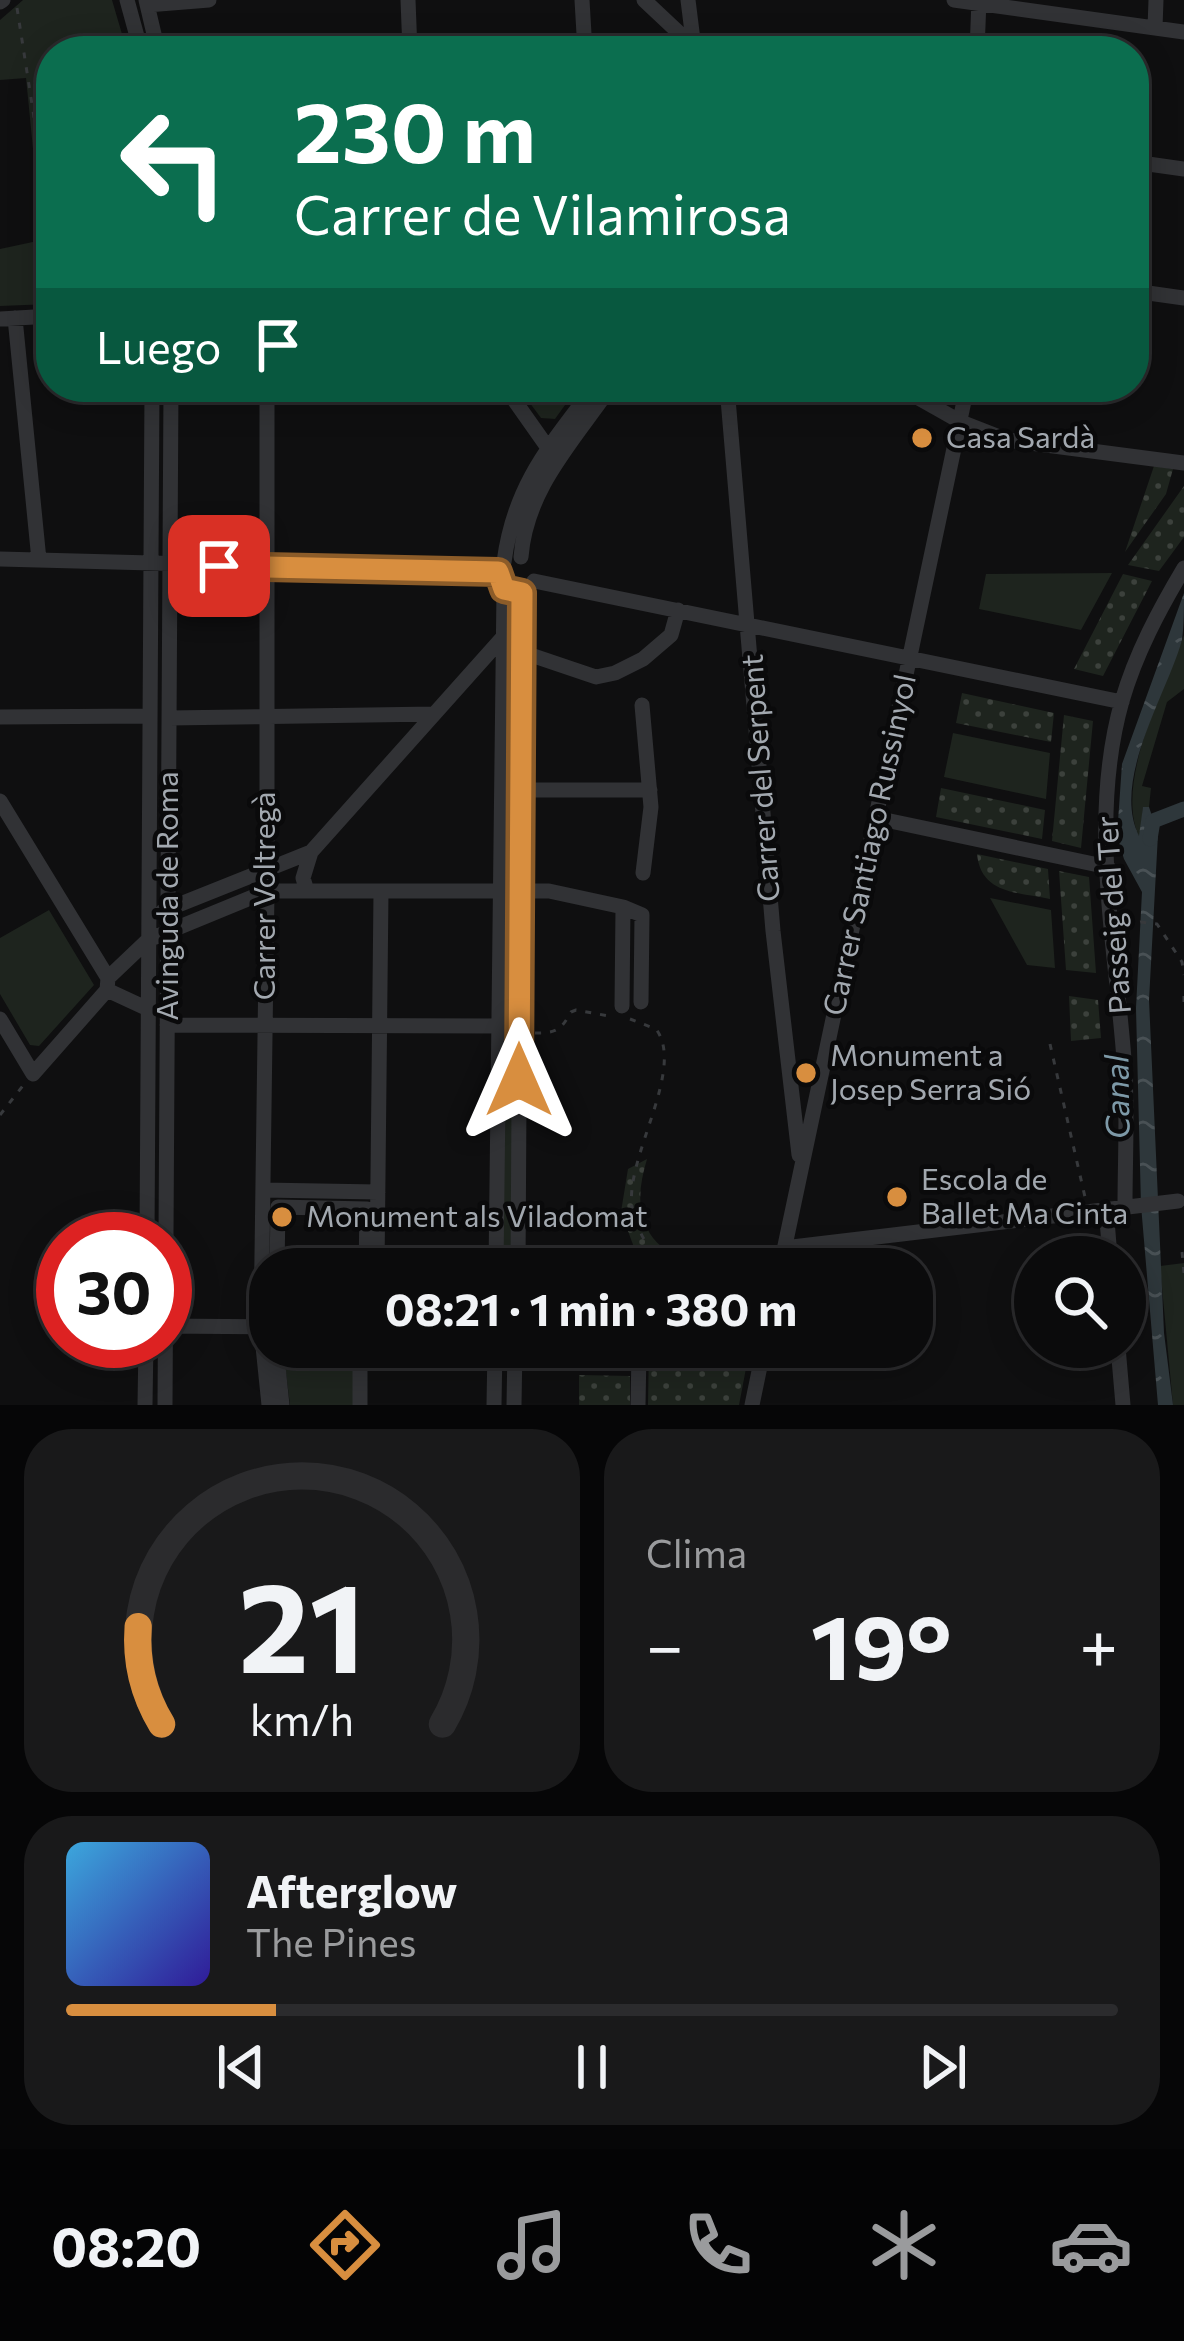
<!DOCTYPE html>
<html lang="es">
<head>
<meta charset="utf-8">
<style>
	:root { --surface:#0b0b0c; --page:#19191a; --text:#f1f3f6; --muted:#9a9b9d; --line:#2b2b2d; --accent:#d88e3f }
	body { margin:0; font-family:Commissioner,sans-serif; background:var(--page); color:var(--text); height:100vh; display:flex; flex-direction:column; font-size:45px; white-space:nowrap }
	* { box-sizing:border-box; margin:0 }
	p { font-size:39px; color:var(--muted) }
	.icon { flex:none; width:66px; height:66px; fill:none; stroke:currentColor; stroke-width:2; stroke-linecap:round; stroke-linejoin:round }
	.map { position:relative; height:1405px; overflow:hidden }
	.details { display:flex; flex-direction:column; gap:24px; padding:24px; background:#060607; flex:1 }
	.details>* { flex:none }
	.hud { position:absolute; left:36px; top:36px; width:1113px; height:366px; border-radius:48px; box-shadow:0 6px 30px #0003,0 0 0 3px var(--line); background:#0b6e4f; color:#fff; overflow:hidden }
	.tools { position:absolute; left:1014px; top:1236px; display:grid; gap:24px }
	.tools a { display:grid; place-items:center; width:132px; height:132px; border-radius:50%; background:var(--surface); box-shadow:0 6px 30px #0003,0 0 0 3px var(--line); font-size:60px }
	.speed { position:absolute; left:36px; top:1212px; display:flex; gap:24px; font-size:60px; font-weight:700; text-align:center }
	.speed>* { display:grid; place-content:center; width:156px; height:156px; border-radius:50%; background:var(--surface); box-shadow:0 6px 30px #0003,0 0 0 3px var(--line); line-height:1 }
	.speed .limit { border:18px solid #d22; background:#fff; color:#111 }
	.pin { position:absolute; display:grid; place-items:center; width:102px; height:102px; color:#fff; margin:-51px; border-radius:24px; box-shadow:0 6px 18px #0006 }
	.me { position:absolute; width:132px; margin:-66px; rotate:0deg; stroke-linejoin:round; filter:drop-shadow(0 0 9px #0008) }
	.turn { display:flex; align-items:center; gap:42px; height:252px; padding:0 60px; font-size:54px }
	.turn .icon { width:156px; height:156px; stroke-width:2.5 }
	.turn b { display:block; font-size:84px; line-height:102px }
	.then { display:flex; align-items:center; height:114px; padding:0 60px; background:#0003; gap:24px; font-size:45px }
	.big { font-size:90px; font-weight:700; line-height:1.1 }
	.details .card { flex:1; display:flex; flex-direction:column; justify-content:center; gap:18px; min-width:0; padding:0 42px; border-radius:48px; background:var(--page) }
	.details .dial { align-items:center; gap:0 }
	.dial svg { height:312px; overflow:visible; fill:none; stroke:var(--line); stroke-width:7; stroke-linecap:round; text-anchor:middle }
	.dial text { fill:var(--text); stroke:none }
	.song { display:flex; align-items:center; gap:36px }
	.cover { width:144px; height:144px; border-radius:18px; background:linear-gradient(135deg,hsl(200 70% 55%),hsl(250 70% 35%)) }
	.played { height:12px; border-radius:6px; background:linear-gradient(90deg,var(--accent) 20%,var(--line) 20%) }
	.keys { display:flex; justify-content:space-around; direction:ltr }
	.heat { display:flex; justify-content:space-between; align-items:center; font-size:66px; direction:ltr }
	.details .tiles { flex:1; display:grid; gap:24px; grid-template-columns:1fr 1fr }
	.card:last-child { grid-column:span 2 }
	.trip { position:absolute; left:249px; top:1248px; width:684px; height:120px; border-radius:48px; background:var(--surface); box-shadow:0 6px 30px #0003,0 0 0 3px var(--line); font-weight:700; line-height:120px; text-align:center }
	.dock { display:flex; height:192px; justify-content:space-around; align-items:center; background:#040405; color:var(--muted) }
	.dock .icon { width:84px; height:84px }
	.dock .current { color:var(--accent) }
	.dock b { font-size:54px; color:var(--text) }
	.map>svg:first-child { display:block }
	.grass { fill:url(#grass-dots) }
	.green { fill:#1e241e }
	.water { fill:url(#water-ripples) }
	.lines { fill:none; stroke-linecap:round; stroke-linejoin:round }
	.canal { stroke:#2e373b; stroke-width:15 }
	.path { stroke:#37393c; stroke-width:3; stroke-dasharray:6 9; stroke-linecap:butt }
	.minor { stroke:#313235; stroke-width:15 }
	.route-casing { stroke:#8c5c29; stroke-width:30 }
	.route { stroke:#d88e3f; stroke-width:21 }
	.poi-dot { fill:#d88e3f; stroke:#0a0a0b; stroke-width:4.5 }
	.labels { text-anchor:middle; stroke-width:9; stroke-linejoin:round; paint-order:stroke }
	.poi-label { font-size:30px; fill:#a2a8af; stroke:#0a0a0b; text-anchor:start }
	.street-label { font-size:30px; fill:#a2a8af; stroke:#0a0a0b }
	.water-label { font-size:33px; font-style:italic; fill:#7d99a7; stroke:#0a0a0b }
</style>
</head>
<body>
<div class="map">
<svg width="1184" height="1405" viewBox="0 0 1184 1405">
	<defs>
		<pattern id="grass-dots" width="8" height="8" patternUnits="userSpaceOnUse" patternTransform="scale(3)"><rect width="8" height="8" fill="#1e241e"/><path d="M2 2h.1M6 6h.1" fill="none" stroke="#3c413c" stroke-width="1.8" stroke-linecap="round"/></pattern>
		<pattern id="water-ripples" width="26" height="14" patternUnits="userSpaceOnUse" patternTransform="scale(3)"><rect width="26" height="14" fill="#2e373b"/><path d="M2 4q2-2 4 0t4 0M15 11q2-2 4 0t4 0" fill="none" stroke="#495155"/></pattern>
	</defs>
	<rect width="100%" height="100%" fill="#0f0f10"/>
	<path class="grass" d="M1154 466 1173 469 1166 494 1125 552Z
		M1184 486V537L1159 571 1128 565Z
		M1123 574 1152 581 1103 676 1074 669Z
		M962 693 1054 713 1051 742 956 723Z
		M1064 715 1093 721 1081 848 1052 841Z
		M941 788 1045 810 1042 839 936 817Z
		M977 854 1048 869 1050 899C1017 892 981 894 977 854Z
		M1059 871 1089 877 1096 973 1066 970Z
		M1069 996 1098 1000 1101 1038 1071 1041Z
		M647 1159C639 1186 635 1213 653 1238 663 1250 673 1254 679 1269H642L621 1212 628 1169Z
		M649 1347H750L739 1405H648Z
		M579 1375 630 1376V1405H579Z"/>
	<path class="green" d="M23 0H112L127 51H51V304L0 306V249L42 240 26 78 0 80V20Z
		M518 387H578L555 419 541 418Z
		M1112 573 1081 630 979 609 986 574Z
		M509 606 518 607 515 887 506 888Z
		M1184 635V689L1167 702 1142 786 1151 788 1149 807 1143 808 1140 839C1113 784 1164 689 1184 635Z
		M953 733 1050 753 1046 799 944 777Z
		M514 897 512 1269H501L505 898Z
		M990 898 1051 910 1055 968 1027 965Z
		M49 910 94 985 39 1046 30 1045 0 994V938Z
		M1184 1263V1405H1173L1160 1266Z
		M284 1357 354 1358V1405H290Z"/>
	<path class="water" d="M1184 593C1184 608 1184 626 1182 640 1167 694 1111 780 1139 836L1143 807H1149L1158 834 1149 1000 1164 1333 1173 1405H1158L1141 1205 1136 1008 1142 892 1124 859 1117 836 1122 764Z"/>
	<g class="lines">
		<path class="canal" d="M1150 839 1153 821 1184 809"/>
		<path class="path" d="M17 8 36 130 51 113
			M49 117 51 136
			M51 138 36 130 51 243
			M1126 927 1141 922 1157 924 1182 962 1184 975
			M1184 996V1004
			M630 1019 656 1029C686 1069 625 1157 632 1207 634 1223 643 1238 651 1251
			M535 1033C557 1033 561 1030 571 1012L576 1010 609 1016
			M1050 1044 1085 1197
			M0 1115 25 1083
			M1182 1252 1184 1273
			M653 1269 651 1251 662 1256 670 1269
			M714 1347 748 1356"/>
		<path class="minor" d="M127 0 141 51
			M146 0 158 51
			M408 0 410 51
			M582 0 585 51
			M644 0 694 47
			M688 0 694 48
			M954 0 1184 32
			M0 2 3 0
			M147 5 209 0
			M1155 28 1156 0
			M977 51 979 0
			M1134 162 1184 169
			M1134 291 1184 298
			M15 318 39 560
			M0 319 51 316
			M267 387V891L261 1327 269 1405
			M505 387 548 448
			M727 387 773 931 799 1155
			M899 387 961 422 1007 440 1184 463
			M521 557C526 492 569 446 605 395L604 387
			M0 559 498 572
			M504 562C514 487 547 449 591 391L601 387
			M534 581 1122 702
			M522 652 596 677 615 673 643 659 671 635 678 610
			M642 705 651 807 643 873
			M0 717 150 716
			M169 718 434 714
			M520 790H650
			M0 801 108 978
			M876 818 1108 867
			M307 891 303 878 311 852
			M163 911 311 852 504 636
			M107 990 148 1009
			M622 1006 623 907
			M0 1019 33 1074 107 990 108 978 148 940 267 891H549L623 907 642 915 641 1002
			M167 1025 498 1026
			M263 1190 378 1192
			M1125 1206C1125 1157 1128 1107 1124 1059 1115 941 1089 817 1122 701 1136 653 1159 610 1184 568
			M1106 1208 1110 1257
			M147 1239 152 387
			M784 1248 1178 1201
			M277 1269 278 1207 367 1209 366 1269
			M377 1269 381 892
			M496 1269 504 589
			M518 1269 522 593
			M780 1269 967 387
			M165 1326 270 1327
			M276 1347 282 1405
			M1118 1347 1123 1405
			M145 1405 146 1341
			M165 1405 171 387
			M360 1405V1367L370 1357H376V1347
			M494 1405 495 1347
			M514 1405 515 1347
			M638 1405 639 1352
			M752 1405 764 1347"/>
	</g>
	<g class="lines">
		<g class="route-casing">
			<path id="route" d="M219 566 498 572 504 589 522 593 519 1080"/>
		</g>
		<use href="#route" class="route"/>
	</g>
	<g class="poi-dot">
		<circle cx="922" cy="438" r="12"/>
		<circle cx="806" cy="1073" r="12"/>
		<circle cx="897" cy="1197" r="12"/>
		<circle cx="282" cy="1217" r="12"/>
	</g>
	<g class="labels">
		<g class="poi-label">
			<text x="946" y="448">Casa Sardà</text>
			<text x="830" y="1066">Monument a<tspan x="830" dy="34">Josep Serra Sió</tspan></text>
			<text x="921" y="1190">Escola de<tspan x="921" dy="34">Ballet Ma Cinta</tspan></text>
			<text x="306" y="1227">Monument als Viladomat</text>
		</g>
		<g class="street-label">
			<text transform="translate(761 778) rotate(-94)" y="10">Carrer del Serpent</text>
			<text transform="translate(870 845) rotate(-78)" y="10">Carrer Santiago Russinyol</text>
			<text transform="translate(168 896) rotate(-90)" y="10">Avinguda de Roma</text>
			<text transform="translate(265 896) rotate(-90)" y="10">Carrer Voltregà</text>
			<text transform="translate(1114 915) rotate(-94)" y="10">Passeig del Ter</text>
		</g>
		<g class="water-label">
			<text transform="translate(1117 1097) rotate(-91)" y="12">Canal</text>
		</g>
	</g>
</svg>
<div class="tools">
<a><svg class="icon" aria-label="search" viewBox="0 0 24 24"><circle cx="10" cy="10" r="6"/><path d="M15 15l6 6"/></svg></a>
</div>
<div class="speed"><div class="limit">30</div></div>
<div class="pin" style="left:219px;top:566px;background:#d93025"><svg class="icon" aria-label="arrive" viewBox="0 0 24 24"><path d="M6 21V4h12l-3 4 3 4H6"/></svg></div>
<svg class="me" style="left:519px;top:1080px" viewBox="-20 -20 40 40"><path d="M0-17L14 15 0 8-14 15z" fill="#d88e3f" stroke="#fff" stroke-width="4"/></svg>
<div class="trip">08:21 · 1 min · 380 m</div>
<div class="hud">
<div class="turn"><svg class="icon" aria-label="left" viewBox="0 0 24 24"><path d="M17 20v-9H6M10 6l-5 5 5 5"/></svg><div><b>230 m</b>Carrer de Vilamirosa</div></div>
<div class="then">Luego<svg class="icon" aria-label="arrive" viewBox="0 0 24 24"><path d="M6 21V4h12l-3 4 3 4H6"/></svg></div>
</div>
</div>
<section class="details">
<div class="tiles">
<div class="card dial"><svg viewBox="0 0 100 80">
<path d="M14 69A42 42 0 1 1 86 69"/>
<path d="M14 69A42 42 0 0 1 8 44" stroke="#d88e3f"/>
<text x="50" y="56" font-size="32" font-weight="700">21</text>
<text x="50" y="72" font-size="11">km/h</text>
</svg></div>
<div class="card"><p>Clima</p>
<div class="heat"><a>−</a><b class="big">19°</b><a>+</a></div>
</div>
<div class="card">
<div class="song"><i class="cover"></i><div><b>Afterglow</b><p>The Pines</p></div></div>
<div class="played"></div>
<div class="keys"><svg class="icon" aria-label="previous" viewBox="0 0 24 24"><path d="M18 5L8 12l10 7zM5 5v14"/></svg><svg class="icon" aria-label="pause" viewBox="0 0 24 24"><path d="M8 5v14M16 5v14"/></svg><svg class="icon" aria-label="next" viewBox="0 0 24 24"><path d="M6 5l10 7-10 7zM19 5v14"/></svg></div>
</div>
</div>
</section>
<nav class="dock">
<b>08:20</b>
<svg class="icon current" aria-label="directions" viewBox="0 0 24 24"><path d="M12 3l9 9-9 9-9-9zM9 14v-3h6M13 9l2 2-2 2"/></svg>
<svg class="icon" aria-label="music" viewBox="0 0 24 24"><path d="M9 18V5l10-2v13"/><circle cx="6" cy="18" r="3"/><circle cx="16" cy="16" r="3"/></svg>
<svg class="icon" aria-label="phone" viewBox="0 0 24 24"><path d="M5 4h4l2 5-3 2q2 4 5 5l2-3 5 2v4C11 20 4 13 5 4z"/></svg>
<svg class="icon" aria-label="climate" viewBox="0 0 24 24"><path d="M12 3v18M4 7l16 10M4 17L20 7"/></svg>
<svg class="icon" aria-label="car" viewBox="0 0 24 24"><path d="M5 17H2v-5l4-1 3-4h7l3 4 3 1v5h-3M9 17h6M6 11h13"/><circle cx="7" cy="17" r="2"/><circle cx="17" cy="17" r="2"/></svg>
</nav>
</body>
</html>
